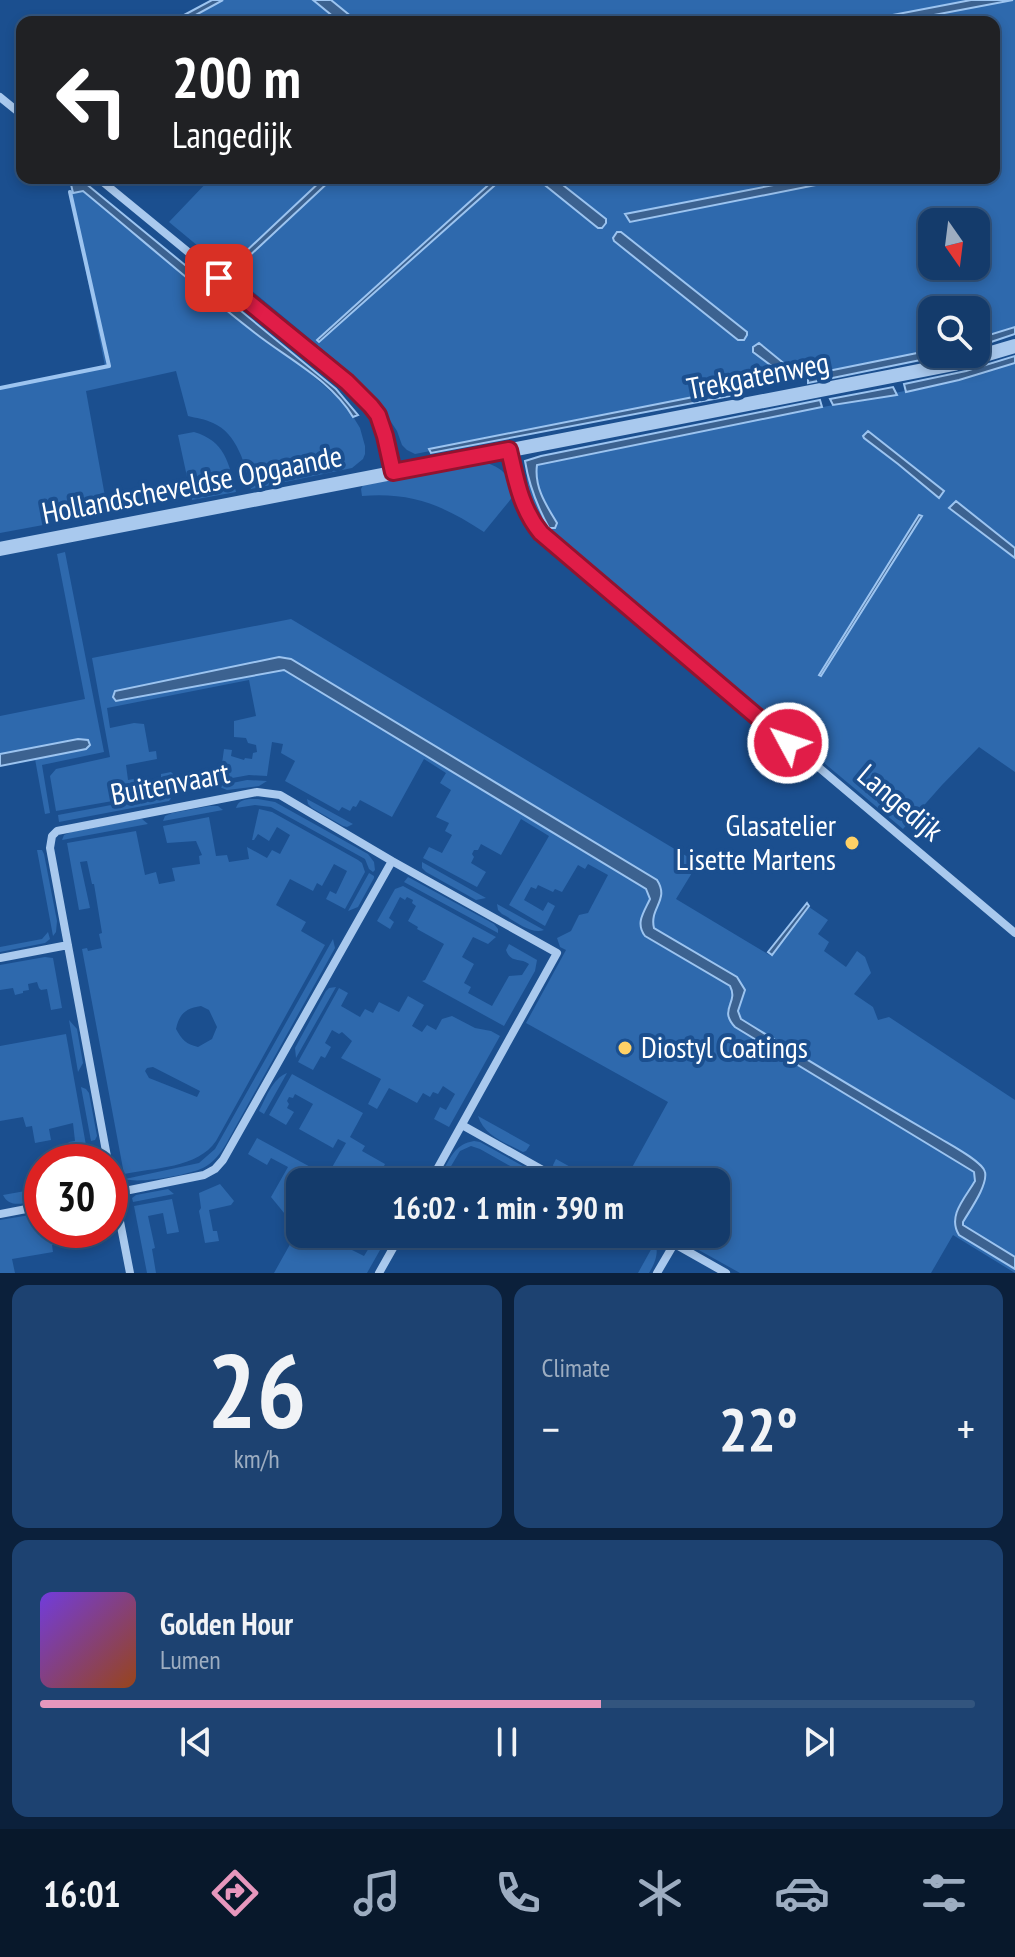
<!DOCTYPE html>
<html lang="en">
<head>
<meta charset="utf-8">
<style>
	:root { --surface:#143b6b; --page:#1d4271; --text:#f1f3f6; --muted:#9dadc1; --line:#33557e; --accent:#e797bd }
	body { margin:0; font-family:"PT Sans Narrow",sans-serif; background:var(--page); color:var(--text); height:100vh; display:flex; flex-direction:column; font-size:30px; white-space:nowrap }
	* { box-sizing:border-box; margin:0 }
	p { font-size:26px; color:var(--muted) }
	.icon { flex:none; width:44px; height:44px; fill:none; stroke:currentColor; stroke-width:2; stroke-linecap:round; stroke-linejoin:round }
	.map { position:relative; height:1273px; overflow:hidden }
	.panel { display:flex; flex-direction:column; gap:12px; padding:12px; background:#0b203b; flex:1 }
	.panel>* { flex:none }
	.guide { position:absolute; left:16px; top:16px; width:984px; height:168px; border-radius:16px; box-shadow:0 4px 12px #0003,0 0 0 2px var(--line); background:#202124; color:#fff; overflow:hidden }
	.needle { width:52px; rotate:166deg }
	.controls { position:absolute; left:918px; top:208px; display:grid; gap:16px }
	.controls a { display:grid; place-items:center; width:72px; height:72px; border-radius:16px; background:var(--surface); box-shadow:0 4px 12px #0003,0 0 0 2px var(--line); font-size:40px }
	.speed { position:absolute; left:24px; top:1144px; display:flex; gap:16px; font-size:40px; font-weight:700; text-align:center }
	.speed>* { display:grid; place-content:center; width:104px; height:104px; border-radius:50%; background:var(--surface); box-shadow:0 4px 12px #0003,0 0 0 2px var(--line); line-height:1 }
	.speed .limit { border:12px solid #d22; background:#fff; color:#111 }
	.pin { position:absolute; display:grid; place-items:center; width:68px; height:68px; color:#fff; margin:-34px; border-radius:16px; box-shadow:0 4px 12px #0006 }
	.me { position:absolute; width:88px; margin:-44px; rotate:310deg; stroke-linejoin:round; filter:drop-shadow(0 0 6px #0008) }
	.turn { display:flex; align-items:center; gap:28px; height:168px; padding:0 24px; font-size:36px }
	.turn .icon { width:104px; height:104px; stroke-width:2.5 }
	.turn b { display:block; font-size:56px; line-height:68px }
	.big { font-size:60px; font-weight:600; line-height:1.1 }
	.panel .tile { flex:1; display:flex; flex-direction:column; justify-content:center; gap:12px; min-width:0; padding:0 28px; border-radius:16px; background:var(--page) }
	.panel .dial { align-items:center; gap:0 }
	.dial b { font-size:104px; line-height:1 }
	.song { display:flex; align-items:center; gap:24px }
	.cover { width:96px; height:96px; border-radius:12px; background:linear-gradient(135deg,hsl(260 70% 55%),hsl(20 70% 35%)) }
	.played { height:8px; border-radius:4px; background:linear-gradient(90deg,var(--accent) 60%,var(--line) 60%) }
	.keys { display:flex; justify-content:space-around; direction:ltr }
	.heat { display:flex; justify-content:space-between; align-items:center; font-size:44px; direction:ltr }
	.panel .tiles { flex:1; display:grid; gap:12px; grid-template-columns:1fr 1fr }
	.tile:last-child { grid-column:span 2 }
	.trip { position:absolute; left:286px; top:1168px; width:444px; height:80px; border-radius:16px; background:var(--surface); box-shadow:0 4px 12px #0003,0 0 0 2px var(--line); font-weight:600; line-height:80px; text-align:center }
	.tab-bar { display:flex; height:128px; justify-content:space-around; align-items:center; background:#08182b; color:var(--muted) }
	.tab-bar .icon { width:56px; height:56px }
	.tab-bar .current { color:var(--accent) }
	.tab-bar b { font-size:36px; color:var(--text) }
	.map>svg:first-child { display:block }
	.green { fill:#2e69ad; fill-rule:evenodd }
	.water { fill:#3c6290; stroke:#9cc4f0; stroke-width:2 }
	.lines { fill:none; stroke-linecap:round; stroke-linejoin:round }
	.stream { stroke:#9cc4f0; stroke-width:4 }
	.minor { stroke:#a9c9ee; stroke-width:8 }
	.tertiary { stroke:#a9c9ee; stroke-width:14 }
	.route-casing { stroke:#92132f; stroke-width:20 }
	.route { stroke:#e11d48; stroke-width:14 }
	.poi-dot { fill:#ffd166; stroke:#1b4f8f; stroke-width:3 }
	.labels { text-anchor:middle; stroke-width:8; stroke-linejoin:round; paint-order:stroke }
	.street-label { font-size:30px; fill:#fff; stroke:#1b4f8f }
	.poi-label { font-size:30px; fill:#fff; stroke:#1b4f8f; text-anchor:end }
</style>
</head>
<body>
<div class="map">
<svg width="1015" height="1273" viewBox="0 0 1015 1273">
	<rect width="100%" height="100%" fill="#1b4f8f"/>
	<path class="green" d="M223 0H313L340 22H183Z
		M331 0H1015V328L976 341V310H932V353L877 361 795 379 797 377 789 379 791 380 415 454 407 450 402 445 397 431 376 399 339 363 169 222 211 178H536L598 228H602L606 219 554 178H994V22H358ZM932 222H976V266H932ZM617 232H622L747 332V335L738 340 614 241 613 237Z
		M72 189 74 193 83 190 257 335 297 362 346 405 360 428 365 446V454L363 459 352 468 251 489C246 466 237 433 213 423 205 419 196 418 188 416L176 371 86 391 108 513 0 533V389L105 366 70 192Z
		M1015 362V772L979 747 942 785 903 829 553 536C541 521 520 483 529 465L920 388 964 378Z
		M194 432C225 441 229 463 236 492L192 500 178 435Z
		M487 463C505 469 509 477 515 494L484 532C443 505 411 492 362 496L361 489 363 485Z
		M65 552 104 752 42 765 50 813 45 814 35 759 86 749 78 739 0 754V716L85 699 57 554Z
		M291 619 698 863 676 899 771 956 809 907 828 920 818 934 829 942 824 951 846 967 857 951 865 957 871 973 854 994 873 1007 878 1020 889 1017 1015 1100V1257L963 1225V1222L984 1184 982 1166 951 1145 842 1082 741 1019 738 1011 745 990 682 945 654 928 652 918 662 897 657 880 286 657H279L115 691 113 697 117 701 284 670 646 889 650 899C644 912 635 923 645 937L730 986C735 995 731 1002 727 1011L735 1027 974 1172 976 1181 955 1215C953 1222 955 1230 959 1235L1015 1269V1273L953 1235 931 1273H740L670 1234H716V1182H624L668 1102 526 1023 566 950 560 947 557 938 571 931 579 915 588 913 608 875 588 864 585 869 578 865 562 892 555 889 553 892 538 885 536 889 531 887 524 900 543 911 548 902 555 906 545 926 509 905 549 836 521 819 501 855 481 844 478 850H474L472 854 474 857 471 863 486 872 477 887 423 858 429 847 442 853 452 835 445 831 449 823 436 817 451 790 440 783 446 773 424 759 392 817 360 800 356 807 353 806 350 811 342 807 339 811 285 781 295 761 281 753 283 744 272 742 267 776 249 775 216 781 213 772 221 771 224 749 232 750 231 756 244 760 245 758 252 759 253 753 257 752 256 745 248 743 246 738 234 737V721L256 716 249 680 107 708 110 728 134 723 144 724 149 752 156 751 157 759 126 765 128 780 138 778 140 783 161 779V774L171 772 173 774 175 790 56 811 50 776 56 769 110 757 92 658Z
		M247 780 267 781 259 786 227 790 217 786Z
		M175 793 169 801 59 822 58 815Z
		M258 799 275 802 368 854 374 862 375 870 373 872 369 869 365 859 271 807 255 805 236 808C239 798 249 799 258 799Z
		M307 799 353 824 347 827 343 826 312 808 308 804Z
		M210 806H218L223 810 163 821 165 816 172 813Z
		M259 809 272 812 358 860 362 863 365 872 345 909 326 899 330 891 336 894 347 871 334 864 322 886 317 883 313 891 290 879 276 905 306 922 301 931 325 945 216 1141C198 1168 153 1168 124 1174L82 949 87 948 88 951 102 948 99 934 102 933 94 884H92L87 861 80 862 90 908 79 910 67 843 136 831 145 875 156 872 159 884 175 881 172 868 200 864 199 856 202 855 196 841 167 843 163 826 209 817 216 856 227 855 229 862 249 859 247 847 267 858 272 850 280 854 290 835 277 827 269 841 258 834 254 840H252ZM201 1006 209 1010 217 1027 212 1039 198 1047C186 1044 182 1040 176 1029 179 1014 186 1008 201 1006ZM153 1067 200 1091 197 1097 149 1078 145 1071 147 1068Z
		M138 819H142L148 824 62 840 64 835 71 832Z
		M37 850H42L44 854 57 921 56 932 53 936Z
		M422 862 486 898 476 900 426 872 422 868Z
		M369 873 374 876V878L358 907 348 911Z
		M408 877 494 924 498 929V933L404 882Z
		M403 886 496 937 488 944 473 937 462 957 474 964 464 983 471 987 468 993 492 1006 509 976 522 975 529 964C520 957 511 964 506 950L509 944 537 960 535 971 504 1026 422 981 425 980 444 944 417 929 418 927 408 921 416 906 412 903 413 900 407 897 405 900 400 897 389 918 394 922 390 929 377 921 395 889Z
		M497 904 544 930C531 935 514 920 502 914L498 910Z
		M48 932 50 939 45 943 0 952V947L42 939Z
		M333 939 335 948 226 1144C220 1154 214 1162 203 1168 188 1175 139 1184 125 1179L199 1163 215 1149Z
		M45 957 53 958 62 1008 51 1010 47 989 41 990 39 988 37 982 28 984 29 990 23 991V993L15 995 13 988 0 990V965Z
		M336 987 296 1058 295 1048 326 991 329 988Z
		M339 988 348 993 341 1006 360 1017 365 1009 373 1013 379 1002 399 1012 408 996 424 1005 412 1026 422 1032 427 1025 436 1030 442 1019 452 1016 475 1028 491 1031 500 1036 449 1127 434 1119 440 1107 446 1110 455 1094 443 1086 438 1094 433 1092 430 1097 423 1093 417 1103 389 1088 377 1109 368 1104 381 1079 341 1058 352 1041 342 1032 339 1034 332 1030 325 1043 331 1047 325 1058 321 1056 313 1070 298 1062Z
		M69 1020 77 1029 83 1063 78 1072Z
		M66 1034 89 1162H52L50 1155H55L56 1158 68 1155 67 1145 69 1142 75 1141 73 1123 49 1129 51 1140 35 1143 32 1126 26 1127 23 1117 0 1121V1046Z
		M287 1073 264 1114 259 1111C266 1098 272 1079 287 1073Z
		M292 1074 363 1113 350 1137 365 1146 362 1151 385 1164 380 1174 384 1177 381 1182H337L328 1177 325 1182H300V1234H345L350 1238 346 1247 364 1256 372 1243 376 1240 384 1243 367 1273H274L298 1230 271 1197 288 1167 271 1158 267 1165 248 1154 257 1138 327 1176 346 1143 338 1139 333 1148 299 1129 313 1104 295 1094 293 1098 289 1097 287 1101 289 1104 287 1108 294 1112 286 1125 269 1115Z
		M81 1087 86 1089 89 1093 97 1136 95 1140 91 1141Z
		M478 1116 530 1145 526 1151 523 1152C506 1143 484 1136 478 1116Z
		M474 1141 480 1142 530 1170 528 1176 480 1149 471 1146 460 1151 447 1173 443 1171C451 1156 456 1144 474 1141Z
		M556 1159 592 1179 590 1182H577L554 1169 553 1165Z
		M220 1184 234 1201 231 1205 209 1210 213 1231H217L219 1241 205 1243 199 1211 201 1208 199 1193Z
		M42 1188V1199C28 1202 10 1210 3 1195Z
		M168 1189 174 1194 133 1202 132 1198 136 1195Z
		M172 1199 179 1232 167 1234 163 1213 148 1216 155 1248 152 1249 156 1273H147L134 1206Z
		M42 1213V1230H83L69 1233 71 1241 52 1245 53 1252 12 1259 15 1273H0V1220Z
		M632 1234C660 1234 662 1252 649 1273H638L653 1246Z"/>
	<path class="water" d="M212 0H223L183 22H171Z
		M313 0H331L358 22H340Z
		M971 0H1013L897 22H856Z
		M68 178H79L336 389 358 415 353 417C331 380 288 359 255 333 196 287 140 238 83 191L73 193 70 180Z
		M324 178H333L246 259 241 256Z
		M496 178H503L319 342 317 340Z
		M536 178H554L606 219V223L602 228H598Z
		M810 178H851L630 222 625 214Z
		M617 232H621L747 332V335L744 340H738L614 241 613 238Z
		M1015 327V334L976 347V339Z
		M759 343 797 374 795 379H789L753 352V347Z
		M932 350V354H950L808 383V377L828 371Z
		M1015 356V363L959 380 906 392 904 384 966 371Z
		M893 387 897 395 833 405 830 399Z
		M729 390 730 396 431 453 429 449Z
		M820 400 822 407 537 465C534 487 546 505 557 523L555 528H549C537 506 529 486 525 461L541 456Z
		M868 431 944 491 939 498 898 464 864 438 863 436Z
		M956 501 1015 548V558L949 508Z
		M919 515 922 516 821 676 819 675Z
		M279 657 291 659 657 880C670 900 649 908 654 928L737 977 745 990 738 1011 741 1019C807 1060 874 1100 941 1139 951 1145 983 1162 985 1172 988 1185 970 1210 963 1222V1225L1015 1257V1269L959 1235C947 1216 965 1198 975 1181L974 1172 735 1027C718 1009 739 1003 730 986L645 936C635 923 644 912 650 899L646 889 284 670 116 701 113 697 115 691Z
		M78 739 88 740 90 745 86 749 0 766V754Z
		M807 903 809 906 772 955 768 952Z"/>
	<g class="lines">
		<path class="stream" d="M0 388 109 366 70 192"/>
		<path class="minor" d="M0 97 22 115
			M98 178 360 393C384 419 386 439 393 472
			M509 450C516 480 521 509 541 533L1015 933
			M0 958 68 945
			M462 1125 564 1182
			M108 1162 50 848 52 836 57 831 257 792 280 795 392 861 557 953 430 1182
			M110 1170 130 1273
			M110 1194 204 1175 215 1169 223 1160 392 861
			M0 1214 42 1206
			M657 1234 726 1273
			M379 1273 401 1234
			M657 1273 674 1244"/>
		<path class="tertiary" d="M0 549 908 373 954 364 1015 346"/>
	</g>
	<g class="lines">
		<g class="route-casing">
			<path id="route" d="M219 278 347 382 371 406 378 415 385 436 393 472 509 450C516 480 521 509 541 533L788 743"/>
		</g>
		<use href="#route" class="route"/>
	</g>
	<g class="poi-dot">
		<circle cx="852" cy="843" r="8"/>
		<circle cx="625" cy="1048" r="8"/>
	</g>
	<g class="labels">
		<g class="street-label">
			<text transform="translate(758 376) rotate(-11)" y="10">Trekgatenweg</text>
			<text transform="translate(192 485) rotate(-11)" y="10">Hollandscheveldse Opgaande</text>
			<text transform="translate(170 784) rotate(-11)" y="10">Buitenvaart</text>
			<text transform="translate(900 803) rotate(40)" y="10">Langedijk</text>
		</g>
		<g class="poi-label">
			<text x="836" y="836">Glasatelier<tspan x="836" dy="34">Lisette Martens</tspan></text>
			<text x="641" y="1058" text-anchor="start">Diostyl Coatings</text>
		</g>
	</g>
</svg>
<div class="controls">
<a><svg class="needle" viewBox="-14 -14 28 28"><path d="M0-13l5 13h-10z" fill="#e53935"/><path d="M0 13l5-13h-10z" fill="#9dadc1"/></svg></a>
<a><svg class="icon" aria-label="search" viewBox="0 0 24 24"><circle cx="10" cy="10" r="6"/><path d="M15 15l6 6"/></svg></a>
</div>
<div class="speed"><div class="limit">30</div></div>
<div class="pin" style="left:219px;top:278px;background:#d93025"><svg class="icon" aria-label="arrive" viewBox="0 0 24 24"><path d="M6 21V4h12l-3 4 3 4H6"/></svg></div>
<svg class="me" style="left:788px;top:743px" viewBox="-20 -20 40 40"><circle r="17" fill="#e11d48" stroke="#fff" stroke-width="3"/><path d="M0-11L8 9 0 5-8 9z" fill="#fff"/></svg>
<div class="trip">16:02 · 1 min · 390 m</div>
<div class="guide">
<div class="turn"><svg class="icon" aria-label="left" viewBox="0 0 24 24"><path d="M17 20v-9H6M10 6l-5 5 5 5"/></svg><div><b>200 m</b>Langedijk</div></div>
</div>
</div>
<section class="panel">
<div class="tiles">
<div class="tile dial"><b>26</b><p>km/h</p></div>
<div class="tile"><p>Climate</p>
<div class="heat"><a>−</a><b class="big">22°</b><a>+</a></div>
</div>
<div class="tile">
<div class="song"><i class="cover"></i><div><b>Golden Hour</b><p>Lumen</p></div></div>
<div class="played"></div>
<div class="keys"><svg class="icon" aria-label="previous" viewBox="0 0 24 24"><path d="M18 5L8 12l10 7zM5 5v14"/></svg><svg class="icon" aria-label="pause" viewBox="0 0 24 24"><path d="M8 5v14M16 5v14"/></svg><svg class="icon" aria-label="next" viewBox="0 0 24 24"><path d="M6 5l10 7-10 7zM19 5v14"/></svg></div>
</div>
</div>
</section>
<nav class="tab-bar">
<b>16:01</b>
<svg class="icon current" aria-label="directions" viewBox="0 0 24 24"><path d="M12 3l9 9-9 9-9-9zM9 14v-3h6M13 9l2 2-2 2"/></svg>
<svg class="icon" aria-label="music" viewBox="0 0 24 24"><path d="M9 18V5l10-2v13"/><circle cx="6" cy="18" r="3"/><circle cx="16" cy="16" r="3"/></svg>
<svg class="icon" aria-label="phone" viewBox="0 0 24 24"><path d="M5 4h4l2 5-3 2q2 4 5 5l2-3 5 2v4C11 20 4 13 5 4z"/></svg>
<svg class="icon" aria-label="climate" viewBox="0 0 24 24"><path d="M12 3v18M4 7l16 10M4 17L20 7"/></svg>
<svg class="icon" aria-label="car" viewBox="0 0 24 24"><path d="M5 17H2v-5l4-1 3-4h7l3 4 3 1v5h-3M9 17h6M6 11h13"/><circle cx="7" cy="17" r="2"/><circle cx="17" cy="17" r="2"/></svg>
<svg class="icon" aria-label="filters" viewBox="0 0 24 24"><path d="M4 7h16M4 17h16"/><circle cx="9" cy="7" r="2"/><circle cx="15" cy="17" r="2"/></svg>
</nav>
</body>
</html>
